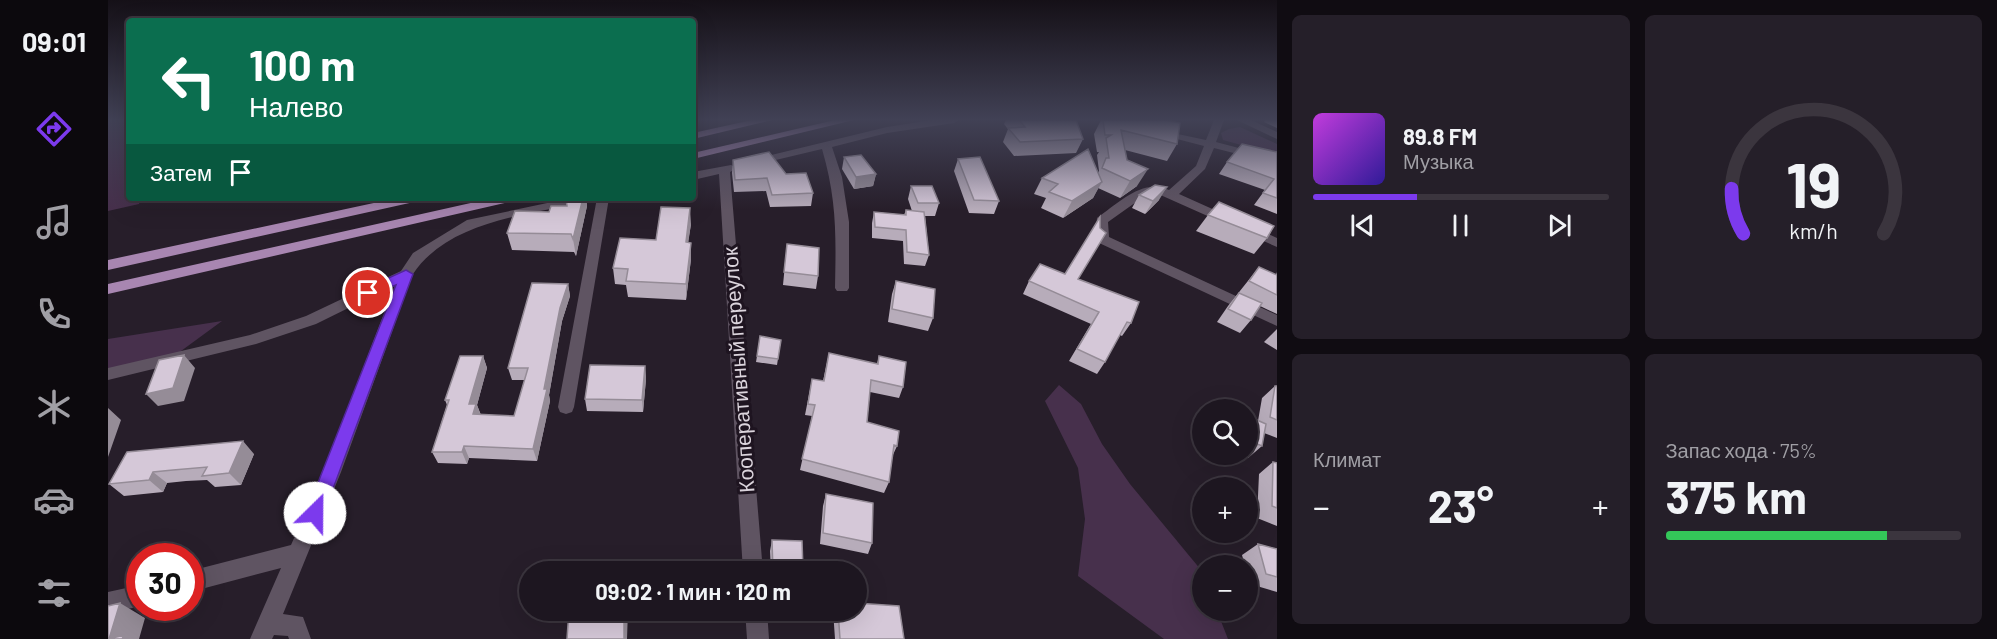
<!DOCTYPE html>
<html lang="ru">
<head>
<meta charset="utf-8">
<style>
	:root { --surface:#1d1620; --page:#251f29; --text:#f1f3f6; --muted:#a09fa5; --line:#3b353e; --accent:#7c3aed }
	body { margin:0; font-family:Barlow,sans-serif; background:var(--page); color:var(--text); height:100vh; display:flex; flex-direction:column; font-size:22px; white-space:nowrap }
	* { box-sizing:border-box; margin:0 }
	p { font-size:20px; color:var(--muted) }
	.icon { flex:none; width:33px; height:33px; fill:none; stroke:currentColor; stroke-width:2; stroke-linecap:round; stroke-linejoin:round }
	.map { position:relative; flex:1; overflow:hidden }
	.sheet { display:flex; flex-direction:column; gap:15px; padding:15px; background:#100c12; width:720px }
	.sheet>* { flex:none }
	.banner { position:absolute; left:18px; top:18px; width:570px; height:183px; border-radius:6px; box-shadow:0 6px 24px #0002,0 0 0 2px var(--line); background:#0b6e4f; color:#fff; overflow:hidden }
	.controls { position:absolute; left:1084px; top:399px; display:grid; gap:12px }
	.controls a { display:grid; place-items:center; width:66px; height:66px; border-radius:50%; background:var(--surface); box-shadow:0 6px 24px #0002,0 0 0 2px var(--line); font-size:30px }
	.speed { position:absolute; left:18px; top:543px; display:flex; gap:12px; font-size:30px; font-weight:700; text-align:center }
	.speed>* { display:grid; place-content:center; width:78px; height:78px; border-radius:50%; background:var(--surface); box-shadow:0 6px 24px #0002,0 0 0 2px var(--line); line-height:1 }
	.speed .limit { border:9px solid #d22; background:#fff; color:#111 }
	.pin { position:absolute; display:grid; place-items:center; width:51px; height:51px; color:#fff; margin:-26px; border:3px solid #fff; border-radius:50%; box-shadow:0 2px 6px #0007 }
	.me { position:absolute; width:66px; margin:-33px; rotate:23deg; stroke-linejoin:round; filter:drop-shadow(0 0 4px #0008) }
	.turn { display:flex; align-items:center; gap:21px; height:126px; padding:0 24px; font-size:27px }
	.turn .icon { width:78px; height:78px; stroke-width:2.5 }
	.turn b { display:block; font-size:42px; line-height:51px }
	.then { display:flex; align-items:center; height:57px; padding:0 24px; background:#0003; gap:12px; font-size:22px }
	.big { font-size:45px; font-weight:700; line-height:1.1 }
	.sheet .tile { flex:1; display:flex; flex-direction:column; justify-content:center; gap:9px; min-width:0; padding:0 21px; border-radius:9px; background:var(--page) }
	.sheet .dial { align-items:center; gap:0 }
	.dial svg { height:156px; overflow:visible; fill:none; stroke:var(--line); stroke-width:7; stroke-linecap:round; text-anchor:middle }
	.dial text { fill:var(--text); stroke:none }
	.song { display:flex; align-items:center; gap:18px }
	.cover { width:72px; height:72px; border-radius:9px; background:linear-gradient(135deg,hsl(290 70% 55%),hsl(250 70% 35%)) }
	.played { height:6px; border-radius:3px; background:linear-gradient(90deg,var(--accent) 35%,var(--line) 35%) }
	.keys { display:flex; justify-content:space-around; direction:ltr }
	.heat { display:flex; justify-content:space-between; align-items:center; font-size:33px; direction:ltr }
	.charge { height:9px; border-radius:4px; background:linear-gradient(90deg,#34c759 75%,var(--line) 0) }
	.sheet .tiles { flex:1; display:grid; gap:15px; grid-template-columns:repeat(2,1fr) }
	.trip { position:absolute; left:411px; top:561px; width:348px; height:60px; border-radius:30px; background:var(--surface); box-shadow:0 6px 24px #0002,0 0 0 2px var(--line); font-weight:700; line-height:60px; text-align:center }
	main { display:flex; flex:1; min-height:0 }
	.tab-bar { display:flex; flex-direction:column; width:108px; justify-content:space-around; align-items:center; background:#0c090d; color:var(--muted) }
	.tab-bar .icon { width:42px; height:42px }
	.tab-bar .selected { color:var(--accent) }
	.tab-bar b { font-size:27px; color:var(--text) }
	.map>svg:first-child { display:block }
	.green { fill:#47304c }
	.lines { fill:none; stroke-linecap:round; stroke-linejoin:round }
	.minor { fill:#5f5462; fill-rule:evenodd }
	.major { fill:#a886b1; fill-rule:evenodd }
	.wall { fill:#b7acba }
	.shaded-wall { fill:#958c97 }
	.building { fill:#d5c8d8; stroke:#958c97; stroke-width:1.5 }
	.route { fill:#7c3aed; stroke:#51269a; stroke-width:1.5 }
	.labels { text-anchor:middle; stroke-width:6; stroke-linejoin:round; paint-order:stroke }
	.street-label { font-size:21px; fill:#dbd4dc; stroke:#1e1420 }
</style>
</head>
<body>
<main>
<nav class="tab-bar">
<b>09:01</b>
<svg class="icon selected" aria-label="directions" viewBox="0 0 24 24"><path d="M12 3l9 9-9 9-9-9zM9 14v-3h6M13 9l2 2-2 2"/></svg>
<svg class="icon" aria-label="music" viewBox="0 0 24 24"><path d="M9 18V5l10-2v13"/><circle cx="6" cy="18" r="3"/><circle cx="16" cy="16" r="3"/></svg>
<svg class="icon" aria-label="phone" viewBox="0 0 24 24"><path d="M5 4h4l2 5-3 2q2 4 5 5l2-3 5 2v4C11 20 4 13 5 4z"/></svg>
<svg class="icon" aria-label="climate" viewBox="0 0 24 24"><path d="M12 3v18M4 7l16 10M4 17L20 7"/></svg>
<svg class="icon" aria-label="car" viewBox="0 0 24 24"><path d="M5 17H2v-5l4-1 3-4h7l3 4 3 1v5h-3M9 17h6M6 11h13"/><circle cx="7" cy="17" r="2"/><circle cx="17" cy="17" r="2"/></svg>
<svg class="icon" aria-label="filters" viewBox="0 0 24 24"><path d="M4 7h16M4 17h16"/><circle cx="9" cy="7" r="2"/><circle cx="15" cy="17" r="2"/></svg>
</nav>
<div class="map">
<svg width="1169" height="639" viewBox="0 0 1169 639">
	<rect width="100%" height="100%" fill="#271e2a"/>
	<path class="green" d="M0 120H21V198H33L31 204 0 211Z
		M1132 127 1169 144V155L1115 140 1113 133 1121 129Z
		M114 321 58 362 0 374V339Z
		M951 385 973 404 994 444 1022 484 1093 570 1095 576V610L1109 611 1120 639H1056L970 576 977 519 970 468 937 401Z"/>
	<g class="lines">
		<path class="minor" d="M824 120H851L846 123 779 133 724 147 734 177 741 222V288L739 291H729L727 288C728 236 729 200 714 149L647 165 641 162 643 160 779 127Z
			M1106 120H1116L1108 142 1169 158V164L1106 148 1097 169 1071 194 1169 238V247L1048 193 1038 195 1000 222 1001 237 1169 315V326L989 242 987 239 989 218C1011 203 1034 178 1061 190L1088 166 1096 146 1046 133V129L1098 140Z
			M1129 120H1143L1169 132V139Z
			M623 165 629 168 622 172 655 572H635L611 174 585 180V172Z
			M463 198H486L480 202C422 214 340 221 305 274L233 472 175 614 195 617 203 639H181L180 636 166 635 164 639H142L173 568 82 592V571L183 545 215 472 287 285 208 324 148 344 0 380V368L142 335 198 316 293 271 305 253 359 220Z
			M489 198H501L466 407 464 412 458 414 452 412 450 407Z
			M32 585V606L0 614V592Z
			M637 610H659L661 639H639Z"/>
		<path class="major" d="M644 120H664L585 139V133Z
			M727 120H746L585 159V153Z
			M289 198H312L306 202 0 270V260Z
			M385 198H407L401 202 0 294V284Z"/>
	</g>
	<path class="wall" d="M898 120H968L975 139 968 153 906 156 895 142 900 129 896 124Z
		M993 120H1057L1069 144 1059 161 1017 150 1019 160 1029 186 1012 198 990 188 985 198 955 218 933 208 938 198 926 194 934 178 990 173 991 171 989 155 991 152H989L986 134Z
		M1157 120H1169V128L1156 122Z
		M1169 152V214L1146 205 1157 190 1111 174 1119 162Z
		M736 157 768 174 765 186 746 189 734 169Z
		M850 159 891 201 886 214 861 213 846 171Z
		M625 160 678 174 705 193 703 206 662 207 658 191 626 192 624 173Z
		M803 186 831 203 827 216H817L821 255 817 266 796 264 795 241 764 238V223L766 212 796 215 798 210 804 211 800 199Z
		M1031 195 1051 200 1037 214 1024 208Z
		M458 198H478L479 206 468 256 466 252 404 250 399 233 441 212 459 206Z
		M1100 215 1159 238 1146 254 1088 231Z
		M583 224 580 242 583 243V259L578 300 520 297 518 285 507 284 505 268 548 240Z
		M679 244 710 276 708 289 675 285Z
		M1151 267 1168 275 1169 272V314L1152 306 1143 320 1132 333 1109 322 1120 306Z
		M970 279 1023 323 1014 336 1012 335 997 362 989 374 961 361 983 324 915 294 921 281Z
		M788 281 825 318 820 331 780 322 784 294Z
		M460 284 462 296 454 321 441 395 442 401 429 461 361 458 359 464 330 463 324 452 339 405 337 400 375 356 379 368 369 405 373 415 406 416 417 380H404L400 368Z
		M1169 329V350L1156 342Z
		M673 340 669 365 648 362 649 356Z
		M721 353 769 364 771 356 795 387 791 398 762 392 759 422 789 446 784 457 781 482 776 493 692 470 704 416 697 415 704 379 715 381Z
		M537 366 538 379 535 412 479 411 477 399Z
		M1167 386H1169V438L1156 433 1154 446 1140 458 1133 454H1140V416L1150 421 1154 398Z
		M19 452 146 454 133 485 107 487 99 480 78 481 59 483 55 492 16 496 1 484Z
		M1165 462 1169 463V526L1149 518 1151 474Z
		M718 494 764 543 760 554 712 544 715 506Z
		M664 540 695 569 704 572H663L662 551Z
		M1150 544 1169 549V592L1142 584 1140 577V566H1137L1134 555Z
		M664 610H713L711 617 664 614Z
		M725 610H748L796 639H727Z"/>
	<path class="shaded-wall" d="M1040 169 1029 186 1012 198 1022 181Z
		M768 174 765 186 746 189 748 177Z
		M994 182 985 198 955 218 964 201Z
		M1059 187 1051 200 1037 214 1045 201Z
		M475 198H478L479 206 468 256 465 239Z
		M582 208 583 224 578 258V242Z
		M583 243V259L578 300V284Z
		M460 284 462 296 454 321 441 395 442 401 429 461 425 449 452 308Z
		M76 355 87 368 76 401 50 406 38 394Z
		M375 356 379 368 369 405 373 416 370 426 361 404Z
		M537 366 538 379 535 412 534 400Z
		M0 408 13 420 0 457Z
		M135 441 146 454 133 485 121 473Z
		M356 446 361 458 359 464 354 452Z
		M45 472 59 483 55 492 41 480Z
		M12 603 37 618 31 639H1Z
		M516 610H520L519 639H516Z"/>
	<path class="building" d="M911 120H968L975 139 912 142 900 128 917 127Z
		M995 120H1057L1072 123 1069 144 1013 130 1019 160 1040 169 1022 181 994 168 998 158H1001L998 138 1003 135H997Z
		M1134 144 1169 152V198L1155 193 1166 179 1119 162Z
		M980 149 994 182 964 201 941 192 950 184 934 178Z
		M661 152 678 174 698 173 705 193 664 195 659 178 627 180 625 160Z
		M753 155 768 174 748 177 736 157Z
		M872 157 891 201 866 200 850 159Z
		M1047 185 1059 187 1045 201 1031 195Z
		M803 186H824L831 203H810Z
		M458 198H475L465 239 463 234 399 233 407 211 441 212 443 206H459Z
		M1111 202 1166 226 1159 238 1100 215Z
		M553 207 582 208 578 242 583 243 578 284 518 281 520 269 505 268 512 238 548 240Z
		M798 210 816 212 821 255 799 252 798 230 767 227 766 212 798 215Z
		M992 217V228L998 233 970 279 1031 302 1023 323 1019 322 997 362 969 349 991 312 921 281 932 264 957 274Z
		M679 244 711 248 710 276 676 272Z
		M1151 267 1169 275V295L1141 281Z
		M788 281 827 289 825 318 784 309Z
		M424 283 460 284 452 308 436 389H439L425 449 356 446 354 452H324L341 400H337L352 356H375L361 404H368L365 414 406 416 420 368H400Z
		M1131 293 1154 303 1143 320 1120 309Z
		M652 336 673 340 670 359 649 356Z
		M721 353 770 364 771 356 798 362 795 387 763 380 759 422 791 431 789 446 786 445 781 482 694 459 707 405 700 404 704 379 716 381Z
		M76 355 65 388 38 394 51 360Z
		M482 365 537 366 534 400 477 399Z
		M1167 386H1169V420L1162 417Z
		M1115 405 1125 410H1114Z
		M1140 416 1158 424 1154 446 1140 440Z
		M135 441 121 473 94 476 99 467 65 470 45 472 41 480 1 484 19 452Z
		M1165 462 1169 463V508L1164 506Z
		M718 494 765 503 764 543 715 533Z
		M664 540 694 541 695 569 704 572H665Z
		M1150 544 1169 549V577L1158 574Z
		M1140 587 1143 606 1140 605Z
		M12 603 1 639H0V606Z
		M748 603 791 606 796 639H732L730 610H748Z
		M461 610H516V639H459Z
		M16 635 14 639H1Z"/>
	<linearGradient id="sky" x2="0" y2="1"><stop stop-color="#151017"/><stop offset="0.57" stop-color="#414155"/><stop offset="1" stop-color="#414155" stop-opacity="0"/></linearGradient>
	<rect width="1169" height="210" fill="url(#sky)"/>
	<path class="route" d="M298 270 305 274 216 513 213 518 207 521 201 518 198 513 288 285 260 297 254 293 256 289Z"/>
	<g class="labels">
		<g class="street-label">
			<text transform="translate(631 370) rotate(-94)" y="7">Кооперативный переулок</text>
		</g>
	</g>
</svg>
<div class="controls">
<a><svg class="icon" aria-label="search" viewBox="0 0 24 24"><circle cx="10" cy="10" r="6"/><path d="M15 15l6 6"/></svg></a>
<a>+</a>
<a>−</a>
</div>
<div class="speed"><div class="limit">30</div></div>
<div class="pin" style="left:260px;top:293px;background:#d93025"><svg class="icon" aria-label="arrive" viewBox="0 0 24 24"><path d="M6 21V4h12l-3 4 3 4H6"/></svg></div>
<svg class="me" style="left:207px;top:513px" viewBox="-20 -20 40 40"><circle r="19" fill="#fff"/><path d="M0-13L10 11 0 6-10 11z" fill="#7c3aed"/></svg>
<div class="trip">09:02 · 1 мин · 120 m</div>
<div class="banner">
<div class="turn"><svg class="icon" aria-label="left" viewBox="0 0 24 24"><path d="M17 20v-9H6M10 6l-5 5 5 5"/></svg><div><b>100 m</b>Налево</div></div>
<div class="then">Затем<svg class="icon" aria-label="arrive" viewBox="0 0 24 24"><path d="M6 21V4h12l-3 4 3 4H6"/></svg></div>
</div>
</div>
<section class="sheet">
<div class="tiles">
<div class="tile">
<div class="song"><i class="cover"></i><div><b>89.8 FM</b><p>Музыка</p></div></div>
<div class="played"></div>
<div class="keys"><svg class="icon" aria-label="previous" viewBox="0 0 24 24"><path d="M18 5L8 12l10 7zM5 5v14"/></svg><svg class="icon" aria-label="pause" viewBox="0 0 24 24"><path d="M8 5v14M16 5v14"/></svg><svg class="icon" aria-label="next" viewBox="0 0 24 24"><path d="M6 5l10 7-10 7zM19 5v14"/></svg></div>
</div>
<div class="tile dial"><svg viewBox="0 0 100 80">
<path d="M14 69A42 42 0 1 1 86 69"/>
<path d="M14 69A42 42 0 0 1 8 46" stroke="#7c3aed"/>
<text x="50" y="56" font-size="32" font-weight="700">19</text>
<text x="50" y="72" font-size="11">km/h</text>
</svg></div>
<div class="tile"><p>Климат</p>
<div class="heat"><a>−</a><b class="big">23°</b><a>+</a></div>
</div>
<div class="tile"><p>Запас хода · 75%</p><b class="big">375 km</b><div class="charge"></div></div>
</div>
</section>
</main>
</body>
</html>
